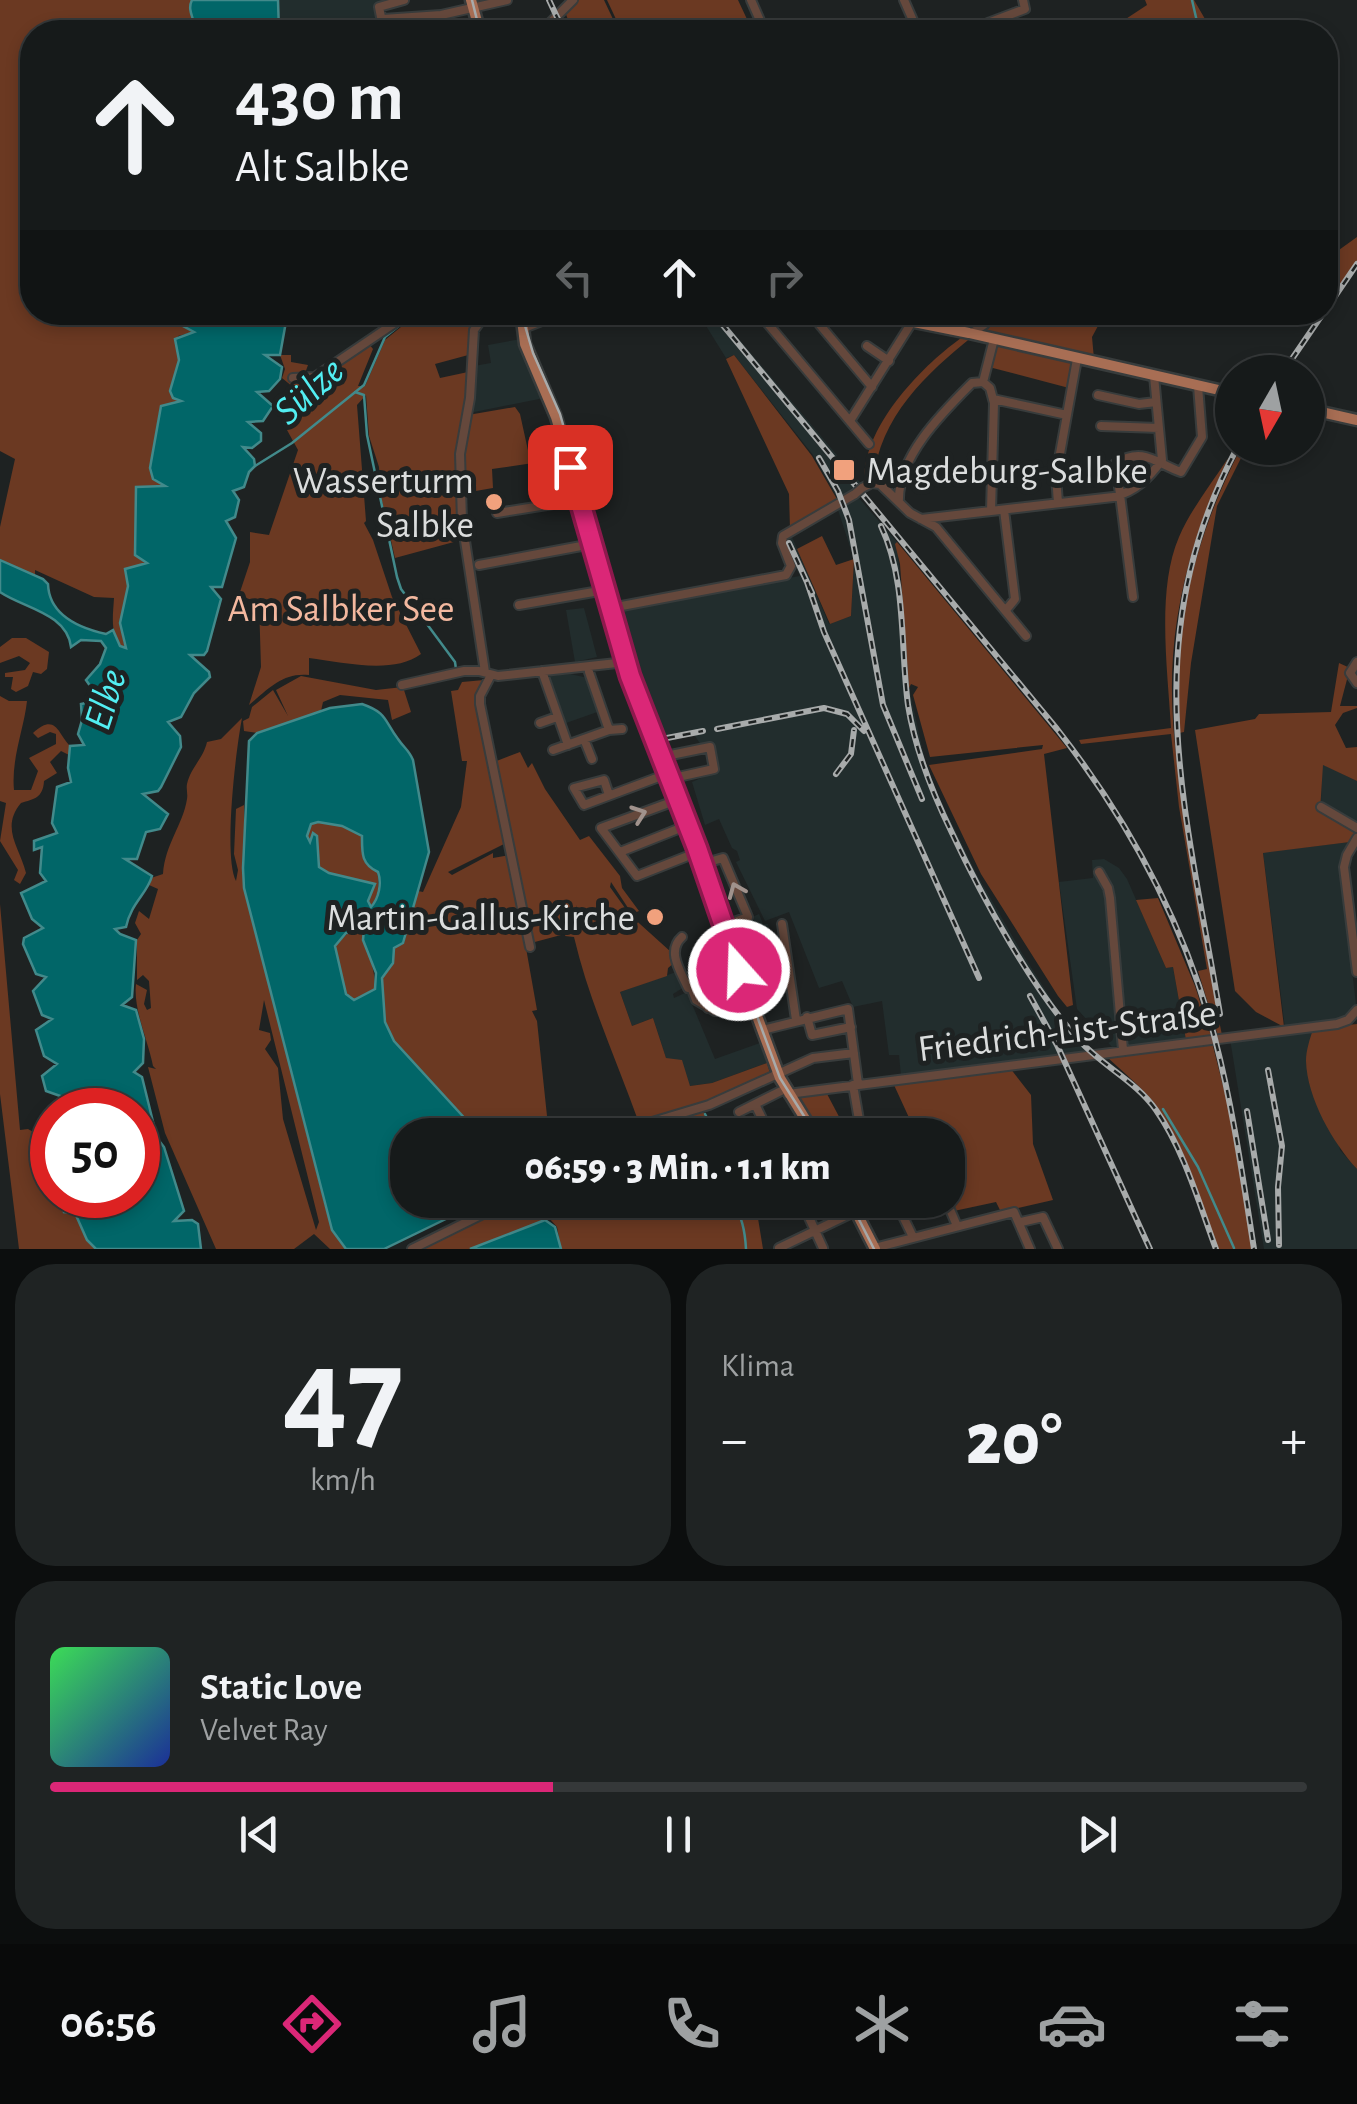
<!DOCTYPE html>
<html lang="de">
<head>
<meta charset="utf-8">
<style>
	:root { --surface:#161a1a; --page:#1f2323; --text:#f1f3f6; --muted:#9ea1a2; --line:#353839; --accent:#db2777 }
	body { margin:0; font-family:"Alegreya Sans",sans-serif; background:var(--page); color:var(--text); height:100vh; display:flex; flex-direction:column; font-size:38px; white-space:nowrap }
	* { box-sizing:border-box; margin:0 }
	p { font-size:32px; color:var(--muted) }
	.icon { flex:none; width:55px; height:55px; fill:none; stroke:currentColor; stroke-width:2; stroke-linecap:round; stroke-linejoin:round }
	.map { position:relative; height:1249px; overflow:hidden }
	.side { display:flex; flex-direction:column; gap:15px; padding:15px; background:#0c0e0e; flex:1 }
	.side>* { flex:none }
	.guide { position:absolute; left:20px; top:20px; width:1318px; height:305px; border-radius:40px; box-shadow:0 5px 15px #0003,0 0 0 2px var(--line); background:#161a1a; color:var(--text); overflow:hidden }
	.needle { width:65px; rotate:189deg }
	.fabs { position:absolute; left:1215px; top:355px; display:grid; gap:20px }
	.fabs a { display:grid; place-items:center; width:110px; height:110px; border-radius:50%; background:var(--surface); box-shadow:0 5px 15px #0003,0 0 0 2px var(--line); font-size:50px }
	.speed { position:absolute; left:30px; top:1088px; display:flex; gap:20px; font-size:50px; font-weight:700; text-align:center }
	.speed>* { display:grid; place-content:center; width:130px; height:130px; border-radius:50%; background:var(--surface); box-shadow:0 5px 15px #0003,0 0 0 2px var(--line); line-height:1 }
	.speed .limit { border:15px solid #d22; background:#fff; color:#111 }
	.pin { position:absolute; display:grid; place-items:center; width:85px; height:85px; color:#fff; margin:-42px; border-radius:20px; box-shadow:0 5px 15px #0006 }
	.me { position:absolute; width:110px; margin:-55px; rotate:340deg; stroke-linejoin:round; filter:drop-shadow(0 0 8px #0008) }
	.turn { display:flex; align-items:center; gap:35px; height:210px; padding:0 50px; font-size:45px }
	.turn .icon { width:130px; height:130px; stroke-width:2.5 }
	.turn b { display:block; font-size:70px; line-height:85px }
	.lanes { display:flex; align-items:center; height:95px; padding:0 50px; background:#0003; justify-content:center; gap:50px; direction:ltr }
	.lanes .off { opacity:.35 }
	.big { font-size:75px; font-weight:800; line-height:1.1 }
	.side .card { flex:1; display:flex; flex-direction:column; justify-content:center; gap:15px; min-width:0; padding:0 35px; border-radius:40px; background:var(--page) }
	.side .dial { align-items:center; gap:0 }
	.dial b { font-size:130px; line-height:1 }
	.song { display:flex; align-items:center; gap:30px }
	.cover { width:120px; height:120px; border-radius:15px; background:linear-gradient(135deg,hsl(130 70% 55%),hsl(230 70% 35%)) }
	.played { height:10px; border-radius:5px; background:linear-gradient(90deg,var(--accent) 40%,var(--line) 40%) }
	.keys { display:flex; justify-content:space-around; direction:ltr }
	.heat { display:flex; justify-content:space-between; align-items:center; font-size:55px; direction:ltr }
	.side .tiles { flex:1; display:grid; gap:15px; grid-template-columns:1fr 1fr }
	.card:last-child { grid-column:span 2 }
	.trip { position:absolute; left:390px; top:1118px; width:575px; height:100px; border-radius:40px; background:var(--surface); box-shadow:0 5px 15px #0003,0 0 0 2px var(--line); font-weight:800; line-height:100px; text-align:center }
	.tab-bar { display:flex; height:160px; justify-content:space-around; align-items:center; background:#090a0a; color:var(--muted) }
	.tab-bar .icon { width:70px; height:70px }
	.tab-bar .current { color:var(--accent) }
	.tab-bar b { font-size:45px; color:var(--text) }
	.map>svg:first-child { display:block }
	.built { fill:#222d2d }
	.green { fill:#6b3922; fill-rule:evenodd }
	.water { fill:#016668; stroke:#428a8b; stroke-width:2.5; fill-rule:evenodd }
	.lines { fill:none; stroke-linecap:round; stroke-linejoin:round }
	.stream { stroke:#428a8b; stroke-width:2.5 }
	.minor-casing { stroke:#383c3c; stroke-width:12 }
	.major-casing { stroke:#383c3c; stroke-width:15 }
	.minor { stroke:#65483c; stroke-width:8 }
	.major { stroke:#a86e54; stroke-width:10 }
	.tram { stroke:#a8abab; stroke-width:2.5 }
	.rail-casing { stroke:#a8abab; stroke-width:6 }
	.rail { stroke:#1e2222; stroke-width:2.5; stroke-dasharray:8; stroke-linecap:butt }
	.minor-bridge-casing { stroke:#383c3c; stroke-width:12; stroke-linecap:butt }
	.minor-bridge { stroke:#65483c; stroke-width:8 }
	.oneway { stroke:#a0928c }
	.route-casing { stroke:#8e194d; stroke-width:25 }
	.route { stroke:#db2777; stroke-width:18 }
	.poi-dot { fill:#f1a17d; stroke:#1e2222; stroke-width:4 }
	.labels { text-anchor:middle; stroke-width:10; stroke-linejoin:round; paint-order:stroke }
	.poi-label { font-size:38px; fill:#dbdddd; stroke:#1e2222; text-anchor:end }
	.park-label { font-size:38px; fill:#f3b89f; stroke:#1e2222 }
	.street-label { font-size:38px; fill:#dbdddd; stroke:#1e2222 }
	.water-label { font-size:40px; font-style:italic; fill:#52eef2; stroke:#1e2222 }
</style>
</head>
<body>
<div class="map">
<svg width="1357" height="1249" viewBox="0 0 1357 1249">
	<rect width="100%" height="100%" fill="#1e2222"/>
	<path class="built" d="M278 0H396L374 6 383 32H279Z
		M698 313H717L863 486 839 501 813 455 734 355 726 358Z
		M521 339 525 359 544 398 474 412V366L491 363 488 345Z
		M858 497 897 542 909 688 925 761 936 791 976 873 1022 953 1063 1018 1092 1050 901 1076 899 1055H889L882 1001 853 1007 842 981 819 988 789 912 765 921 736 862 740 860 737 851 732 848 719 819 705 825 692 782 717 771 712 743 701 745 695 736 662 740 633 662 618 608 800 576 784 541 792 537 829 624 851 616 854 559 838 510Z
		M584 608 597 657 575 662 566 610Z
		M570 674 588 678 600 711 566 723 549 676Z
		M1322 764 1357 781V824L1321 802Z
		M1350 842 1342 857 1340 871 1356 1004 1348 1016 1338 1021 1285 1028 1263 852Z
		M1104 859 1119 868 1127 879 1166 968 1173 967 1186 1040 1112 1047 1077 1009 1059 882 1093 878 1092 860Z
		M759 914 763 924H768L775 962 744 969 729 927Z
		M676 972 684 987 673 994 674 998 687 992 715 1059 760 1043 767 1063 712 1083 690 1086 666 1058 653 1018 632 1026 620 992Z
		M1313 1029 1340 1150 1357 1169V1249H1264L1230 1039Z"/>
	<path class="green" d="M0 0H196L193 2 191 16 196 21 194 32H32V312L184 313 183 326 194 332 178 336C175 347 180 351 178 362 176 376 171 383 173 398L181 402 160 407 150 468 155 480 165 486H140L136 492 135 555 147 563 125 569 128 586 120 623 125 649C109 636 113 617 114 598L94 597 35 570V576L0 560V527L15 459 0 451Z
		M579 0H604L619 32H573L565 12Z
		M607 0H738L753 32H622Z
		M1145 0H1194L1205 19 1203 32H1106L1147 5Z
		M1357 237V262L1325 308V260Z
		M418 313 481 315 474 326 472 354 435 364 440 378 468 372 466 401 458 442 465 539 395 558 381 497 379 467 369 436 366 395 357 405 366 521 364 523 373 540 392 597 421 654C393 675 342 662 309 658V675C283 672 268 689 249 705L261 667 259 603 239 595 250 562V532L269 535 298 450 287 430 293 387 282 378 285 369 280 355H291V362L308 365 303 379 369 344 373 349 358 386H365L385 340Z
		M1010 313H1105L1092 337 1094 359 978 332 988 325 990 318Z
		M964 336H973C926 374 880 416 873 481L865 484C859 430 923 364 964 336Z
		M996 343 1075 361 1069 388 989 367Z
		M734 355 812 456 838 501 790 529 789 494 726 359Z
		M515 407 520 414 529 455 540 462 492 469 493 488 464 493 462 453 468 415Z
		M1241 448H1246L1217 506 1191 663 1184 732 1179 733C1170 633 1195 536 1241 448Z
		M1228 458C1199 521 1178 586 1173 656 1168 725 1181 794 1192 861 1202 919 1210 978 1222 1035L1218 1036 1198 971 1207 969 1179 807 1171 734 1081 744 1079 740 1171 728C1168 672 1156 590 1179 537 1191 509 1212 483 1228 458Z
		M822 536 836 565 854 559 851 616 830 624 797 549Z
		M897 542 1067 748 1044 754 1073 1005 1067 1007 1058 996 981 874 929 765 1042 749 1043 745 930 757 913 695 918 687 911 684 909 688 900 564 895 544Z
		M12 638H26L49 652 47 669 41 674 33 672 28 686 16 692 11 689 13 677H5V673L25 670 30 663 19 656 0 663V647Z
		M1339 663 1350 668 1340 706H1357V708L1343 713 1335 725 1346 748 1357 747V781L1323 765 1320 811 1355 832 1350 842 1263 853 1284 1027 1256 1012 1235 991 1195 730 1255 719 1259 714 1331 712Z
		M301 676 376 690 403 687 411 712 392 720 388 700 340 695 323 702 321 711 257 733 244 731 243 721 249 718 252 707 273 690 288 716 276 690Z
		M484 680 481 690 508 842 448 872 452 875 493 853V858L510 855 528 941 526 948 537 1010 532 1011 537 1021 549 1135H480L394 1041 384 1022 382 978 389 969 394 948 404 943 418 891 423 892 461 807 467 761H462L451 691 458 690 462 682Z
		M0 696 9 701H27C24 729 11 759 14 790H31L38 771 29 758 56 744V734L50 732 38 738 33 733C56 712 58 734 70 746L69 755 61 751 50 762 57 773 44 781C43 798 34 799 21 803 0 828 20 848 26 873L20 884 14 880 18 870 0 841 6 803 0 801Z
		M242 718C236 749 223 856 236 881L238 870 234 854 236 809 244 805V888L325 1206 332 1230 346 1249H330L314 1234 294 1249H216L165 1133 148 1067 156 1069 153 1066C148 1040 133 1009 136 984L147 990 144 1004 147 1010 151 1008 149 981 143 975 137 980V940L141 934 135 923 139 911 149 919 158 889 149 885 148 879 163 874C165 844 183 825 187 799 188 794 186 789 187 784 191 767 203 759 207 742L221 739ZM264 1000 319 1222 316 1230 283 1119 278 1068 265 1049 271 1040 270 1033 259 1030Z
		M520 752 528 768 532 763 545 789 580 840 589 836 620 876 622 888 639 911 632 914 611 882 610 887 630 915 671 952 674 963 668 968 667 976 620 992 632 1026 653 1018 666 1058 682 1060 690 1086 712 1083 767 1063 770 1073 695 1106 639 1123C617 1061 589 1001 574 937L565 936 577 905 569 920 559 924 561 935 531 943 494 762Z
		M318 822 342 826 362 835C372 859 389 884 370 907L368 901 374 884 329 873 319 867 317 836 310 844 307 836 311 824Z
		M1158 898 1195 986 1211 1036 1186 1040 1173 967 1166 968 1136 900Z
		M0 904 20 1130 28 1129 45 1139 52 1134V1195H70L61 1198 74 1212 96 1249H103H19L0 1094Z
		M364 917 367 920C361 949 376 960 375 990L354 1001 346 994 335 946Z
		M1357 1024V1169C1333 1143 1307 1098 1306 1061 1306 1050 1310 1039 1313 1029Z
		M1212 1042 1228 1106 1253 1249H1218C1200 1199 1185 1142 1152 1100 1139 1085 1122 1071 1107 1057Z
		M1010 1068 1031 1095 1033 1144 1053 1200 1001 1212 996 1202 954 1211 948 1198V1135H917L894 1085Z
		M826 1092 845 1128 835 1132 836 1135H819L795 1097Z
		M702 1109 713 1135H617Z
		M516 1200H755L763 1249H561L557 1227 549 1218 470 1249H416Z"/>
	<path class="water" d="M192 0H278L279 32H194C197 20 186 12 192 0Z
		M184 313 284 312 287 316 280 355H265L282 367 280 379 269 391 257 392 273 406 263 421 248 422 261 433V441L252 448 243 447 254 459 255 466 249 472 244 487 233 491 239 500 235 517 226 521 236 538 222 587H211L221 599 207 651 204 655H190L209 672 210 677 194 693 181 717 168 722 180 736 181 747 161 787 158 791 143 794 168 814 160 829 146 832 137 859H125L152 876C147 894 131 903 126 927L115 929 120 934 136 940 132 997 122 1005 136 1010 144 1039 143 1063 134 1072 142 1077 156 1134 150 1140 160 1142 164 1147 184 1211 174 1221 192 1220 198 1224 201 1249H96L87 1240 75 1213 64 1212 61 1198 138 1195V1110H52V1113V1105L63 1097 46 1091 42 1076 57 1064 44 1056 36 1030 52 1019 42 1015 33 991 46 977 36 974 23 944 24 938 43 928 32 919 21 893 46 881 40 873 42 847 34 850V841L57 833 52 823 57 787 71 782 68 768 70 746 84 745 78 734 82 720 81 704 100 700 86 680 100 664 106 648 101 641 81 640 71 647C67 613 23 608 0 592V560L43 579 48 584C49 615 79 628 106 634L113 630 120 646 126 648 120 623 128 586 125 569 147 563 135 555 136 487 165 486 153 479 150 468 161 406 181 401 173 398 170 391 179 360 175 339 194 332 183 326Z
		M362 704C388 713 384 721 398 739 404 748 409 750 413 760L429 852 403 943 394 948 393 963 382 978 385 1022 394 1041 480 1135H408V1200H485L384 1249H346L332 1230 244 888 243 868 249 741 257 733 330 708ZM318 822 342 826 362 836C362 853 361 864 378 872 382 883 379 898 371 907L368 901 375 884 329 873 319 867 317 836 313 833 310 842 307 836 311 824ZM365 918 363 940 376 973 375 989 354 1000 346 994 335 946 346 933 357 932Z
		M545 1220 555 1227 561 1249H470Z"/>
	<g class="lines">
		<path class="stream" d="M1192 0 1198 26 1194 32
			M355 392 364 395 367 435 397 577 401 589 455 662 456 669
			M255 466 292 443 364 385 385 337 416 312
			M1163 1109 1198 1167 1234 1248
			M705 1114 716 1135
			M731 1200C742 1215 745 1231 746 1249"/>
		<g class="minor-casing">
			<path id="minor" d="M751 0 765 32
				M904 0 918 32
				M441 15V32
				M383 19 441 15 507 0
				M384 32 379 7 404 0
				M541 32 573 0
				M964 32 1025 9 1023 0
				M758 312 869 444
				M818 312 820 325 872 387
				M524 328 565 312
				M972 333 985 324 987 312
				M867 346 889 361
				M293 378 315 377 411 312
				M983 382 990 388 994 403 991 511
				M983 382 994 339
				M1098 395 1139 404 1156 402
				M993 399 1067 415
				M850 421 912 322
				M1101 426 1159 428
				M862 488 872 483 880 484 910 513 936 527 1026 636
				M899 502C897 457 943 412 972 383L983 382
				M1058 503 1056 476 1077 359
				M1004 510 1015 599 1006 610
				M497 513 579 500
				M921 519 1113 497C1135 492 1149 478 1162 460L1154 376
				M479 565 592 544
				M1133 597 1116 463C1144 446 1157 464 1181 472L1202 437 1198 386
				M519 605 605 590
				M611 608 786 575 791 566 782 543 783 536 855 494
				M1357 662 1350 673 1357 683
				M542 671 568 745
				M485 672 462 521 460 454 470 398 474 330 487 312
				M589 672 609 730
				M491 675 480 696V704L530 947
				M402 685 464 671H479L498 676 626 662
				M540 723 557 717
				M584 739 592 759
				M553 750 609 730 622 729
				M661 757 710 747 714 769 669 779
				M609 795 604 780 574 788 584 805 667 774
				M677 800 601 828 637 876 698 852
				M1321 807 1357 828
				M1357 838 1347 855 1344 867 1357 972
				M620 852 688 825
				M702 864 723 858 748 917 723 926
				M1099 872 1108 888 1110 898 1123 1050
				M782 924 796 1020
				M682 937C666 951 681 972 688 988L741 974
				M691 987 696 1000 715 1011
				M708 1008 713 983
				M807 1017 812 1035 851 1027
				M762 1030 848 1009 858 1084
				M853 1085 859 1120 865 1135
				M788 1094 1337 1024 1348 1020 1357 1010
				M755 1104 770 1135
				M739 1112 785 1089
				M609 1135 709 1105 813 1058 854 1053
				M801 1200 823 1248
				M895 1200 913 1237
				M946 1200 957 1226
				M1021 1222 1043 1217 1058 1249
				M779 1248 856 1211
				M874 1248 1014 1212 1030 1249
				M412 1249 511 1200"/>
		</g>
		<g class="major-casing">
			<path id="major" d="M471 0 480 32
				M521 312 525 344 556 417 626 662 780 1078 815 1135
				M864 312 969 333 1232 393
				M1308 409 1357 420
				M850 1200 875 1249"/>
		</g>
		<use href="#minor" class="minor"/>
		<use href="#major" class="major"/>
		<path class="tram" d="M472 0 480 32
			M521 312 533 353 560 414 631 662 669 779 780 1078 816 1135
			M849 1200 874 1249"/>
		<g class="rail-casing">
			<path id="rail" d="M549 0 564 32
				M1325 311 1357 264
				M712 312 1057 729C1129 821 1185 925 1215 1039 1233 1108 1243 1179 1254 1249
				M1283 372 1324 312
				M819 458 838 491 849 520 883 705 922 799
				M881 526C907 581 900 646 908 705 915 750 932 792 952 833 982 897 1031 987 1078 1039 1102 1066 1136 1081 1156 1110 1184 1150 1199 1203 1216 1249
				M789 543 812 593
				M807 582 824 632 979 978
				M717 729 824 708 847 714 864 731
				M667 738 703 731
				M836 774 851 754 854 730
				M1030 996 1057 1045 1150 1249
				M1220 1014C1186 810 1134 642 1237 448
				M1268 1070 1282 1146 1278 1187 1279 1245
				M1247 1111 1268 1240"/>
		</g>
		<use href="#rail" class="rail"/>
		<g class="minor-bridge-casing">
			<path id="minor-bridge" d="M855 494 862 488"/>
		</g>
		<use href="#minor-bridge" class="minor-bridge"/>
	</g>
	<defs><path id="oneway-chevron" d="M-2-3.5L2.5 0L-2 3.5" fill="none" stroke-width="1.6" stroke-linecap="round" stroke-linejoin="round" transform="scale(2.5)"/></defs>
	<g class="oneway">
		<use href="#oneway-chevron" transform="translate(639 814) rotate(-20)"/>
		<use href="#oneway-chevron" transform="translate(736 890) rotate(-113)"/>
	</g>
	<g class="lines">
		<g class="route-casing">
			<path id="route" d="M570 467 630 676 697 848 739 970"/>
		</g>
		<use href="#route" class="route"/>
	</g>
	<g class="poi-dot">
		<rect x="832" y="458" width="24" height="24" rx="5"/>
		<circle cx="494" cy="502" r="10"/>
		<circle cx="655" cy="917" r="10"/>
	</g>
	<g class="labels">
		<g class="poi-label">
			<text x="866" y="483" text-anchor="start">Magdeburg-Salbke</text>
			<text x="474" y="493">Wasserturm<tspan x="474" dy="44">Salbke</tspan></text>
			<text x="635" y="930">Martin-Gallus-Kirche</text>
		</g>
		<g class="park-label">
			<text x="341" y="621">Am Salbker See</text>
		</g>
		<g class="street-label">
			<text transform="translate(1067 1030) rotate(-7)" y="13">Friedrich-List-Straße</text>
		</g>
		<g class="water-label">
			<text transform="translate(308 390) rotate(-42)" y="14">Sülze</text>
			<text transform="translate(104 699) rotate(-72)" y="14">Elbe</text>
		</g>
	</g>
</svg>
<div class="fabs">
<a><svg class="needle" viewBox="-14 -14 28 28"><path d="M0-13l5 13h-10z" fill="#e53935"/><path d="M0 13l5-13h-10z" fill="#9ea1a2"/></svg></a>
</div>
<div class="speed"><div class="limit">50</div></div>
<div class="pin" style="left:570px;top:467px;background:#d93025"><svg class="icon" aria-label="arrive" viewBox="0 0 24 24"><path d="M6 21V4h12l-3 4 3 4H6"/></svg></div>
<svg class="me" style="left:739px;top:970px" viewBox="-20 -20 40 40"><circle r="17" fill="#db2777" stroke="#fff" stroke-width="3"/><path d="M0-11L8 9 0 5-8 9z" fill="#fff"/></svg>
<div class="trip">06:59 · 3 Min. · 1.1 km</div>
<div class="guide">
<div class="turn"><svg class="icon" aria-label="ahead" viewBox="0 0 24 24"><path d="M12 20V5M6 11l6-6 6 6"/></svg><div><b>430 m</b>Alt Salbke</div></div>
<div class="lanes"><svg class="icon off" aria-label="left" viewBox="0 0 24 24"><path d="M17 20v-9H6M10 6l-5 5 5 5"/></svg><svg class="icon" aria-label="ahead" viewBox="0 0 24 24"><path d="M12 20V5M6 11l6-6 6 6"/></svg><svg class="icon off" aria-label="right" viewBox="0 0 24 24"><path d="M7 20v-9h11M14 6l5 5-5 5"/></svg></div>
</div>
</div>
<section class="side">
<div class="tiles">
<div class="card dial"><b>47</b><p>km/h</p></div>
<div class="card"><p>Klima</p>
<div class="heat"><a>−</a><b class="big">20°</b><a>+</a></div>
</div>
<div class="card">
<div class="song"><i class="cover"></i><div><b>Static Love</b><p>Velvet Ray</p></div></div>
<div class="played"></div>
<div class="keys"><svg class="icon" aria-label="previous" viewBox="0 0 24 24"><path d="M18 5L8 12l10 7zM5 5v14"/></svg><svg class="icon" aria-label="pause" viewBox="0 0 24 24"><path d="M8 5v14M16 5v14"/></svg><svg class="icon" aria-label="next" viewBox="0 0 24 24"><path d="M6 5l10 7-10 7zM19 5v14"/></svg></div>
</div>
</div>
</section>
<nav class="tab-bar">
<b>06:56</b>
<svg class="icon current" aria-label="directions" viewBox="0 0 24 24"><path d="M12 3l9 9-9 9-9-9zM9 14v-3h6M13 9l2 2-2 2"/></svg>
<svg class="icon" aria-label="music" viewBox="0 0 24 24"><path d="M9 18V5l10-2v13"/><circle cx="6" cy="18" r="3"/><circle cx="16" cy="16" r="3"/></svg>
<svg class="icon" aria-label="phone" viewBox="0 0 24 24"><path d="M5 4h4l2 5-3 2q2 4 5 5l2-3 5 2v4C11 20 4 13 5 4z"/></svg>
<svg class="icon" aria-label="climate" viewBox="0 0 24 24"><path d="M12 3v18M4 7l16 10M4 17L20 7"/></svg>
<svg class="icon" aria-label="car" viewBox="0 0 24 24"><path d="M5 17H2v-5l4-1 3-4h7l3 4 3 1v5h-3M9 17h6M6 11h13"/><circle cx="7" cy="17" r="2"/><circle cx="17" cy="17" r="2"/></svg>
<svg class="icon" aria-label="filters" viewBox="0 0 24 24"><path d="M4 7h16M4 17h16"/><circle cx="9" cy="7" r="2"/><circle cx="15" cy="17" r="2"/></svg>
</nav>
</body>
</html>
